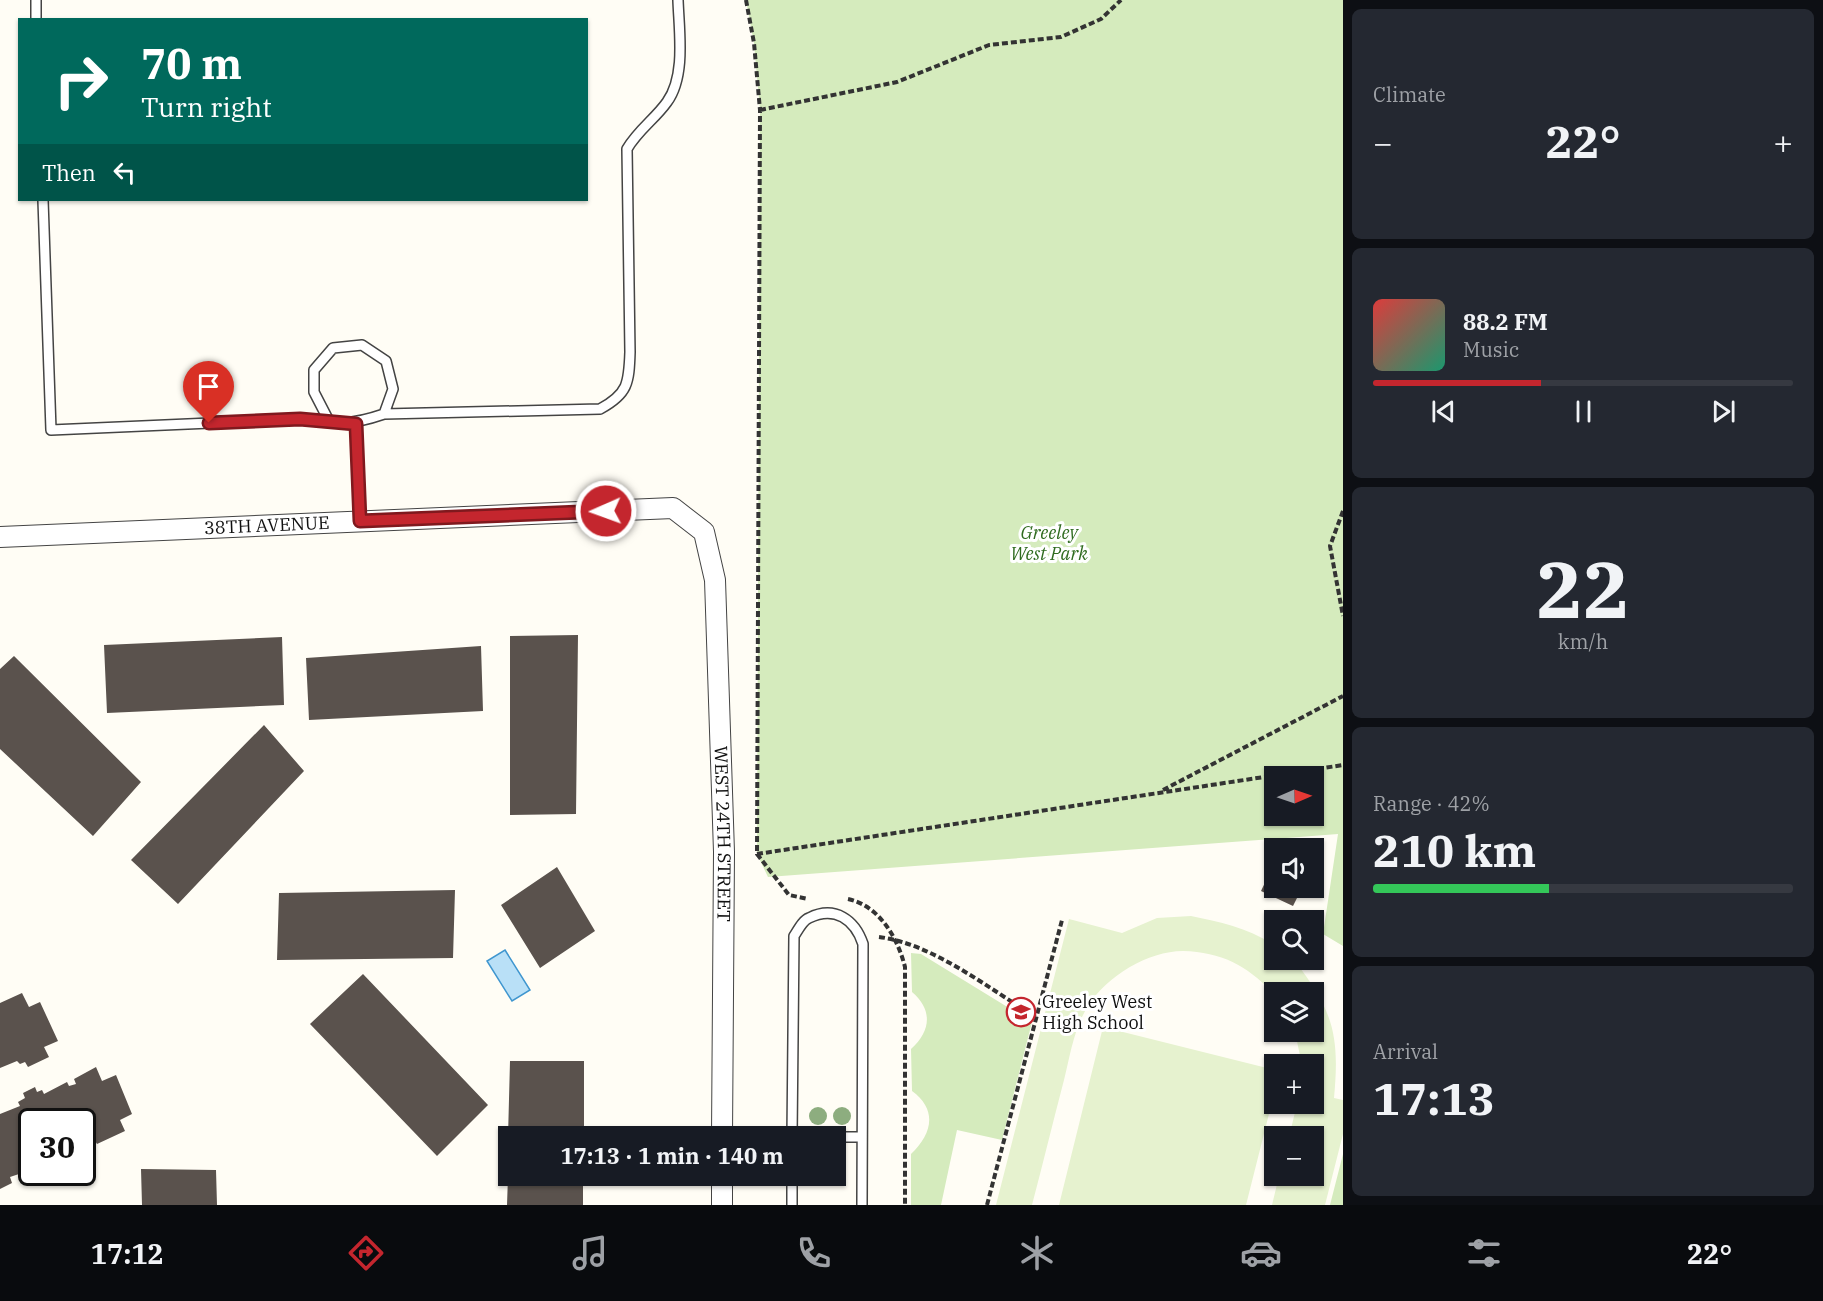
<!DOCTYPE html>
<html lang="en">
<head>
<meta charset="utf-8">
<style>
	:root { --surface:#171b24; --page:#242831; --text:#f1f3f6; --muted:#9ea1a6; --line:#363941; --accent:#c4262e }
	body { margin:0; font-family:"IBM Plex Serif",serif; background:var(--page); color:var(--text); height:100vh; display:flex; flex-direction:column; font-size:22px; white-space:nowrap }
	* { box-sizing:border-box; margin:0 }
	p { font-size:20px; color:var(--muted) }
	.icon { flex:none; width:33px; height:33px; fill:none; stroke:currentColor; stroke-width:2; stroke-linecap:round; stroke-linejoin:round }
	.map { position:relative; flex:1; overflow:hidden }
	.details { display:flex; flex-direction:column; gap:9px; padding:9px; background:#0d0f14; width:480px }
	.details>* { flex:none }
	.guide { position:absolute; left:18px; top:18px; width:570px; height:183px; border-radius:0px; box-shadow:0 2px 4px #0004; background:#00695c; color:#fff; overflow:hidden }
	.needle { width:39px; rotate:88deg }
	.fabs { position:absolute; left:1264px; top:766px; display:grid; gap:12px }
	.fabs a { display:grid; place-items:center; width:60px; height:60px; border-radius:0px; background:var(--surface); box-shadow:0 2px 4px #0004; font-size:30px }
	.speed { position:absolute; left:18px; top:1108px; display:flex; gap:12px; font-size:30px; font-weight:700; text-align:center }
	.speed>* { display:grid; place-content:center; width:78px; height:78px; border-radius:50%; background:var(--surface); box-shadow:0 2px 4px #0004; line-height:1 }
	.speed .limit { border:3px solid #111; border-radius:9px; background:#fff; color:#111 }
	.pin { position:absolute; display:grid; place-items:center; width:51px; height:51px; color:#fff; margin:-62px -26px; border-radius:50% 50% 50% 0; rotate:-45deg; box-shadow:0 0 6px #0007 }
	.pin .icon { rotate:45deg }
	.me { position:absolute; width:66px; margin:-33px; rotate:268deg; stroke-linejoin:round; filter:drop-shadow(0 0 4px #0008) }
	.turn { display:flex; align-items:center; gap:21px; height:126px; padding:0 24px; font-size:27px }
	.turn .icon { width:78px; height:78px; stroke-width:2.5 }
	.turn b { display:block; font-size:42px; line-height:51px }
	.then { display:flex; align-items:center; height:57px; padding:0 24px; background:#0003; gap:12px; font-size:22px }
	.big { font-size:45px; font-weight:700; line-height:1.1 }
	.details .tile { flex:1; display:flex; flex-direction:column; justify-content:center; gap:9px; min-width:0; padding:0 21px; border-radius:9px; background:var(--page) }
	.details .dial { align-items:center; gap:0 }
	.dial b { font-size:78px; line-height:1 }
	.song { display:flex; align-items:center; gap:18px }
	.cover { width:72px; height:72px; border-radius:9px; background:linear-gradient(135deg,hsl(0 70% 55%),hsl(160 70% 35%)) }
	.played { height:6px; border-radius:3px; background:linear-gradient(90deg,var(--accent) 40%,var(--line) 40%) }
	.keys { display:flex; justify-content:space-around; direction:ltr }
	.heat { display:flex; justify-content:space-between; align-items:center; font-size:33px; direction:ltr }
	.charge { height:9px; border-radius:4px; background:linear-gradient(90deg,#34c759 42%,var(--line) 0) }
	.trip { position:absolute; left:498px; top:1126px; width:348px; height:60px; border-radius:0px; background:var(--surface); box-shadow:0 2px 4px #0004; font-weight:700; line-height:60px; text-align:center }
	.dock { display:flex; height:96px; justify-content:space-around; align-items:center; background:#090b0e; color:var(--muted) }
	.dock .icon { width:42px; height:42px }
	.dock .on { color:var(--accent) }
	.dock b { font-size:27px; color:var(--text) }
	main { display:flex; flex:1; min-height:0 }
	.map>svg:first-child { display:block }
	.green { fill:#d5ebbd; fill-rule:evenodd }
	.pitch { fill:#e6f2cf }
	.water { fill:#b9e0f7; stroke:#3f96cf; stroke-width:1.5 }
	.building { fill:#5a524d }
	.lines { fill:none; stroke-linecap:round; stroke-linejoin:round }
	.lane-casing { stroke:#444; stroke-width:12 }
	.street-casing { stroke:#444; stroke-width:22 }
	.path { stroke:#333; stroke-width:4; stroke-dasharray:6 3; stroke-linecap:butt }
	.lane { stroke:#fff; stroke-width:9 }
	.street { stroke:#fff; stroke-width:20 }
	.tree { fill:#8dad7f }
	.route-casing { stroke:#7f191e; stroke-width:15 }
	.route { stroke:#c4262e; stroke-width:10 }
	.labels { text-anchor:middle; stroke-width:6; stroke-linejoin:round; paint-order:stroke }
	.street-label { font-size:18px; fill:#111; stroke:#fff }
	.park-label { font-size:18px; font-style:italic; fill:#2f6b1f; stroke:#fff }
	.poi-label { font-size:18px; fill:#111; stroke:#fff; text-anchor:start }
</style>
</head>
<body>
<main>
<div class="map">
<svg width="1343" height="1205" viewBox="0 0 1343 1205">
	<rect width="100%" height="100%" fill="#fffdf5"/>
	<path class="green" d="M746 0H1343V946L1323 934 1338 834 768 877 757 854 760 110 754 43ZM1275 777H1314V816H1275Z
		M911 953 921 954 1032 1022 1002 1140 957 1130 941 1205H911V1154C932 1134 938 1110 912 1091L911 1049C931 1031 933 1010 912 992Z
		M1343 1154V1205H1330Z"/>
	<path class="pitch" d="M1191 916C1220 922 1250 928 1275 946V960H1294C1333 1010 1340 1035 1334 1098L1343 1100V1134L1325 1205H1272L1279 1176H1314V1137H1289L1297 1104H1314V1065H1302L1295 1032H1314V993H1275V995C1249 967 1223 952 1183 951 1148 951 1107 976 1088 1006 1074 1028 1070 1056 1064 1080 1053 1122 1043 1163 1032 1205H996L1069 919 1122 933 1157 918Z
		M1103 1027 1275 1070V1090L1246 1205H1059Z"/>
	<path class="water" d="M505 950 530 990 512 1001 487 961Z"/>
	<path class="building" d="M578 635 576 814 510 815V636Z
		M282 637 284 705 107 713 104 645Z
		M481 646 483 711 309 720 306 658Z
		M14 656 141 782 93 836 0 749V669Z
		M264 725 304 771 178 904 131 860Z
		M557 867 595 931 540 968 501 905Z
		M1272 868 1275 869V888H1302L1293 906 1261 891Z
		M455 890 453 958 277 960 279 893Z
		M363 974 488 1105 437 1156 310 1024Z
		M22 993 29 1007 40 1002 58 1041 44 1047 49 1057 28 1067 25 1062 20 1064 17 1061 0 1068V1003Z
		M510 1061H584V1137H508Z
		M96 1067 102 1081 116 1075 132 1114 120 1120 125 1131 97 1144 92 1136 82 1141V1122H32V1163L20 1167 22 1173 10 1177 12 1183 0 1189V1114L20 1106 18 1102 25 1098 23 1093 35 1087 37 1092 42 1090 44 1094 67 1082 69 1086 76 1084 74 1079Z
		M141 1169 216 1170 217 1205H142Z
		M508 1176H583V1205H507Z"/>
	<g class="lines">
		<g class="lane-casing">
			<path id="lane" d="M36 0V20
				M43 200 51 430 300 419C336 424 349 426 384 414L393 389 386 361 362 345 333 348 314 370V392L330 423
				M384 414 600 409C628 394 629 383 630 352L627 149C638 130 655 119 667 102 686 76 679 31 678 0
				M356 424 360 521
				M722 1137H862
				M792 1137 794 936C798 930 803 920 809 918 835 905 855 920 863 944L862 1205
				M792 1205V1176"/>
		</g>
		<g class="street-casing">
			<g id="street">
				<path id="s1" d="M0 537 673 508 704 532 715 580 724 852 722 1137"/>
				<path d="M722 1205V1176"/>
			</g>
		</g>
		<path class="path" d="M746 0 754 43 760 110 757 854 789 895 808 899
			M760 110 897 82 989 45 1061 37 1101 19 1121 0
			M1343 511 1330 546 1343 616
			M1163 790 1343 696
			M757 854 1343 765
			M848 899C880 906 898 939 905 967V1205
			M879 937C934 944 989 989 1036 1017
			M987 1205 1062 920"/>
		<use href="#lane" class="lane"/>
		<use href="#street" class="street"/>
	</g>
	<g class="tree">
		<circle cx="818" cy="1116" r="9"/>
		<circle cx="842" cy="1116" r="9"/>
	</g>
	<g class="lines">
		<g class="route-casing">
			<path id="route" d="M209 423 300 419 356 424 360 521 606 511"/>
		</g>
		<use href="#route" class="route"/>
	</g>
	<defs>
		<g id="school-ring" transform="scale(1.5)"><circle r="9.5" fill="#fff" stroke="#c4262e" stroke-width="1.5"/><path d="M0-5L7-2L0 1L-7-2ZM-4 1L0 2.5L4 1V4Q0 6-4 4Z" fill="#c4262e"/></g>
	</defs>
	<g fill-rule="evenodd">
		<use href="#school-ring" x="1021" y="1012"/>
	</g>
	<g class="labels">
		<g class="street-label">
			<text dy="6" stroke="none"><textPath href="#s1" startOffset="267">38TH AVENUE</textPath></text>
			<text dy="6" stroke="none"><textPath href="#s1" startOffset="1016">WEST 24TH STREET</textPath></text>
		</g>
		<g class="park-label">
			<text x="1049" y="539">Greeley<tspan x="1049" dy="21">West Park</tspan></text>
		</g>
		<g class="poi-label">
			<text x="1042" y="1008">Greeley West<tspan x="1042" dy="21">High School</tspan></text>
		</g>
	</g>
</svg>
<div class="fabs">
<a><svg class="needle" viewBox="-14 -14 28 28"><path d="M0-13l5 13h-10z" fill="#e53935"/><path d="M0 13l5-13h-10z" fill="#9ea1a6"/></svg></a>
<a><svg class="icon" aria-label="sound" viewBox="0 0 24 24"><path d="M4 9h4l5-4v14l-5-4H4zM17 9q2 3 0 6"/></svg></a>
<a><svg class="icon" aria-label="search" viewBox="0 0 24 24"><circle cx="10" cy="10" r="6"/><path d="M15 15l6 6"/></svg></a>
<a><svg class="icon" aria-label="layers" viewBox="0 0 24 24"><path d="M12 4l9 5-9 5-9-5zM3 14l9 5 9-5"/></svg></a>
<a>+</a>
<a>−</a>
</div>
<div class="speed"><div class="limit">30</div></div>
<div class="pin" style="left:209px;top:423px;background:#d93025"><svg class="icon" aria-label="arrive" viewBox="0 0 24 24"><path d="M6 21V4h12l-3 4 3 4H6"/></svg></div>
<svg class="me" style="left:606px;top:511px" viewBox="-20 -20 40 40"><circle r="17" fill="#c4262e" stroke="#fff" stroke-width="3"/><path d="M0-11L8 9 0 5-8 9z" fill="#fff"/></svg>
<div class="trip">17:13 · 1 min · 140 m</div>
<div class="guide">
<div class="turn"><svg class="icon" aria-label="right" viewBox="0 0 24 24"><path d="M7 20v-9h11M14 6l5 5-5 5"/></svg><div><b>70 m</b>Turn right</div></div>
<div class="then">Then<svg class="icon" aria-label="left" viewBox="0 0 24 24"><path d="M17 20v-9H6M10 6l-5 5 5 5"/></svg></div>
</div>
</div>
<section class="details">
<div class="tile"><p>Climate</p>
<div class="heat"><a>−</a><b class="big">22°</b><a>+</a></div>
</div>
<div class="tile">
<div class="song"><i class="cover"></i><div><b>88.2 FM</b><p>Music</p></div></div>
<div class="played"></div>
<div class="keys"><svg class="icon" aria-label="previous" viewBox="0 0 24 24"><path d="M18 5L8 12l10 7zM5 5v14"/></svg><svg class="icon" aria-label="pause" viewBox="0 0 24 24"><path d="M8 5v14M16 5v14"/></svg><svg class="icon" aria-label="next" viewBox="0 0 24 24"><path d="M6 5l10 7-10 7zM19 5v14"/></svg></div>
</div>
<div class="tile dial"><b>22</b><p>km/h</p></div>
<div class="tile"><p>Range · 42%</p><b class="big">210 km</b><div class="charge"></div></div>
<div class="tile"><p>Arrival</p><b class="big">17:13</b></div>
</section>
</main>
<nav class="dock">
<b>17:12</b>
<svg class="icon on" aria-label="directions" viewBox="0 0 24 24"><path d="M12 3l9 9-9 9-9-9zM9 14v-3h6M13 9l2 2-2 2"/></svg>
<svg class="icon" aria-label="music" viewBox="0 0 24 24"><path d="M9 18V5l10-2v13"/><circle cx="6" cy="18" r="3"/><circle cx="16" cy="16" r="3"/></svg>
<svg class="icon" aria-label="phone" viewBox="0 0 24 24"><path d="M5 4h4l2 5-3 2q2 4 5 5l2-3 5 2v4C11 20 4 13 5 4z"/></svg>
<svg class="icon" aria-label="climate" viewBox="0 0 24 24"><path d="M12 3v18M4 7l16 10M4 17L20 7"/></svg>
<svg class="icon" aria-label="car" viewBox="0 0 24 24"><path d="M5 17H2v-5l4-1 3-4h7l3 4 3 1v5h-3M9 17h6M6 11h13"/><circle cx="7" cy="17" r="2"/><circle cx="17" cy="17" r="2"/></svg>
<svg class="icon" aria-label="filters" viewBox="0 0 24 24"><path d="M4 7h16M4 17h16"/><circle cx="9" cy="7" r="2"/><circle cx="15" cy="17" r="2"/></svg>
<b>22°</b>
</nav>
</body>
</html>
